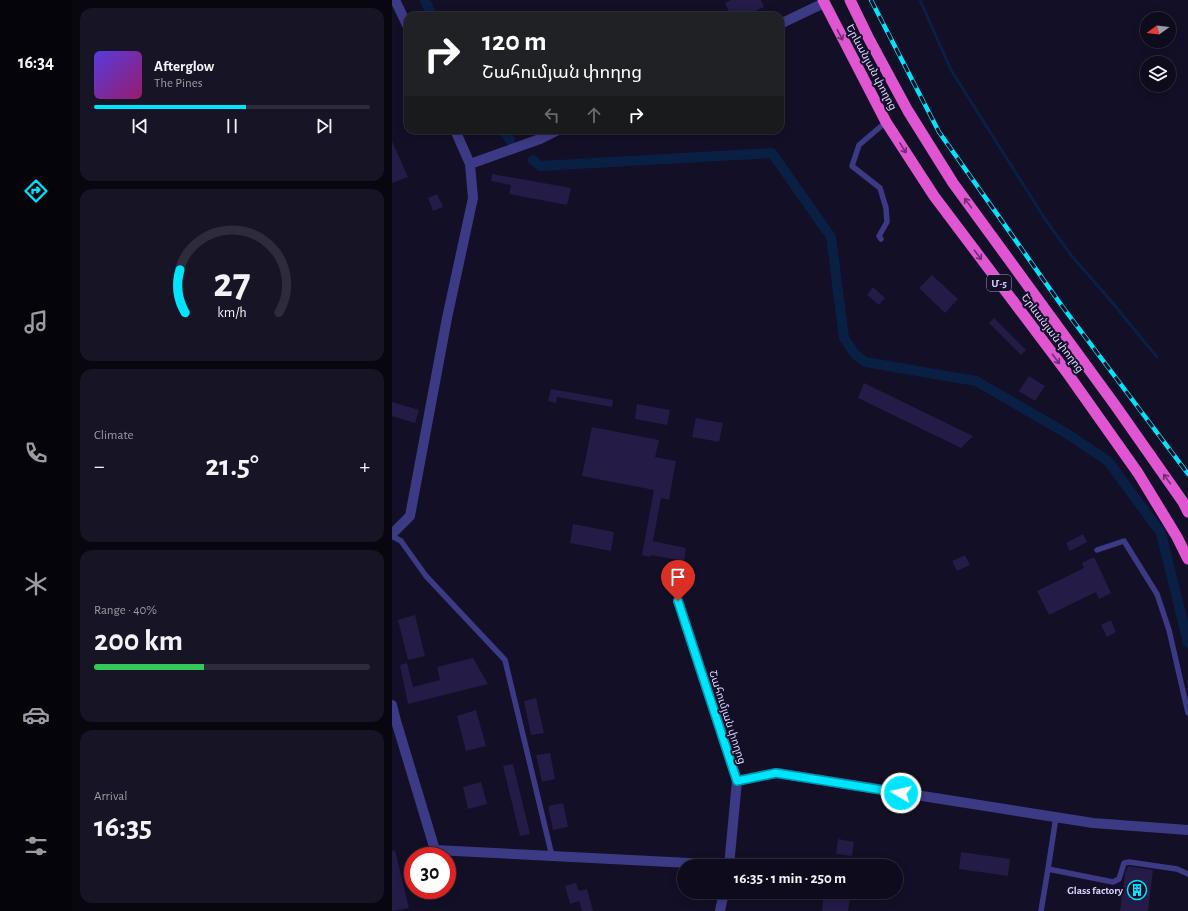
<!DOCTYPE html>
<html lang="en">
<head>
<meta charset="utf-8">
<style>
	:root { --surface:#0e0b1c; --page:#171425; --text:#f1f3f6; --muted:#9b9ba3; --line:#2e2b3b; --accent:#00e5ff }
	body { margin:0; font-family:"Alegreya Sans","Noto Sans Armenian",sans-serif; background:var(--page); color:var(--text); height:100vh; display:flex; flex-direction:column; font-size:15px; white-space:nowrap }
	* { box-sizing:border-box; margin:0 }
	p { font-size:13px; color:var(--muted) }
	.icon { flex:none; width:22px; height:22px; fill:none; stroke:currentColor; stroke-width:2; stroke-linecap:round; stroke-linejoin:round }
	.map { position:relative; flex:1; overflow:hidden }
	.drawer { display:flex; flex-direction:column; gap:8px; padding:8px; background:#08060f; width:320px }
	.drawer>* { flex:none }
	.guide { position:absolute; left:12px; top:12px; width:380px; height:122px; border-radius:12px; box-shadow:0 2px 10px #0003,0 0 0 1px var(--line); background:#202124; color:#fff; overflow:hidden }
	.needle { width:26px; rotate:255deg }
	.buttons { position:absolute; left:748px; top:12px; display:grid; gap:8px }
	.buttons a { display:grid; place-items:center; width:36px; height:36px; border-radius:50%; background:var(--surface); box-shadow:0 2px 10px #0003,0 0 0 1px var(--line); font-size:20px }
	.speed { position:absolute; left:12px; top:847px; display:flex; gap:8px; font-size:20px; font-weight:700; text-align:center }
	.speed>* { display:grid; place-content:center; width:52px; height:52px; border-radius:50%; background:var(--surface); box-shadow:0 2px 10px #0003,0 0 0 1px var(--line); line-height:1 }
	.speed .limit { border:6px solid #d22; background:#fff; color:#111 }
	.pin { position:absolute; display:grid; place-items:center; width:34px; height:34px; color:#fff; margin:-41px -17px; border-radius:50% 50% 50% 0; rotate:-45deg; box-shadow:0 0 4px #0007 }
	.pin .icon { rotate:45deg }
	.me { position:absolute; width:44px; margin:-22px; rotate:279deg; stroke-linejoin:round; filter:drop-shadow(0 0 3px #0008) }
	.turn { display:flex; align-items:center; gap:14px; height:84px; padding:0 12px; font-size:18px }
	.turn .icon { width:52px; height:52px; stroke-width:2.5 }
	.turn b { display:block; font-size:28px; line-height:34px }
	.lanes { display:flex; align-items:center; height:38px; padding:0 12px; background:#0003; justify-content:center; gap:20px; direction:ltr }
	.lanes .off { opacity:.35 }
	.big { font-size:30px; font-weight:600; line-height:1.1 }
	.drawer .card { flex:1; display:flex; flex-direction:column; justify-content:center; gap:6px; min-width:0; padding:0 14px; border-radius:12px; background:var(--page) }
	.drawer .dial { align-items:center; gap:0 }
	.dial svg { height:104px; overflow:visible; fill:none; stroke:var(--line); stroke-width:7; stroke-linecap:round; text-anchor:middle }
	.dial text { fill:var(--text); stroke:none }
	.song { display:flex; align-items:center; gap:12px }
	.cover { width:48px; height:48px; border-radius:6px; background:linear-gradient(135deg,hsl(250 70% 55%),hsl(320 70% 35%)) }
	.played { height:4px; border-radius:2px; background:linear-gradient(90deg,var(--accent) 55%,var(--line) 55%) }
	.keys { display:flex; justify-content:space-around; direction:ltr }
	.heat { display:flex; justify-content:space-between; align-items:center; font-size:22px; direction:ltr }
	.charge { height:6px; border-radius:3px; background:linear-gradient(90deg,#34c759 40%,var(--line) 0) }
	.trip { position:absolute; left:285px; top:859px; width:226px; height:40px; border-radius:20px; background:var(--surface); box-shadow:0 2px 10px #0003,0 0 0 1px var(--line); font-weight:600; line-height:40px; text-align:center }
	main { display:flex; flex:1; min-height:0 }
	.tabs { display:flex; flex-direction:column; width:72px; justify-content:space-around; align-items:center; background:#06040b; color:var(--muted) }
	.tabs .icon { width:28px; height:28px }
	.tabs .on { color:var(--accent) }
	.tabs b { font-size:18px; color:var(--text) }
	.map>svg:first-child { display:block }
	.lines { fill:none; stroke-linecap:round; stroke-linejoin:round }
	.stream { stroke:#0a1f44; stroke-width:3 }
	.canal { stroke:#0a1f44; stroke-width:10 }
	.building { fill:#241b47 }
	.service { stroke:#3d3a85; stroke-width:5.5 }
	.minor { stroke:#3d3a85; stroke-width:10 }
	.trunk { stroke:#e055d1; stroke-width:11 }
	.rail-casing { stroke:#00e5ff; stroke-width:4.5 }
	.rail { stroke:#130f26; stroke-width:3; stroke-dasharray:9; stroke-linecap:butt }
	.oneway { stroke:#6f2e73 }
	.route-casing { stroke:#0095a6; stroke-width:10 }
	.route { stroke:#00e5ff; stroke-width:7 }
	.labels { text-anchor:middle; stroke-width:4; stroke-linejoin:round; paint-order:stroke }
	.shield { fill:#130f26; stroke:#9e99be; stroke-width:1 }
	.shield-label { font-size:10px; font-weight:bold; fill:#d9d4ff }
	.street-label { font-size:11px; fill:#d9d4ff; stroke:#130f26 }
	.poi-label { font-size:11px; font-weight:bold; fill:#d9d4ff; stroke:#130f26; text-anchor:end }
</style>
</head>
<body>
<main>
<nav class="tabs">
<b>16:34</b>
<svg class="icon on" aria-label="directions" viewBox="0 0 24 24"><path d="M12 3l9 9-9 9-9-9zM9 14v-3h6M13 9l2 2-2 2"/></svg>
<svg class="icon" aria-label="music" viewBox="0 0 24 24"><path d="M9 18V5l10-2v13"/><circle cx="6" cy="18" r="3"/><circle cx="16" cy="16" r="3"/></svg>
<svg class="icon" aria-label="phone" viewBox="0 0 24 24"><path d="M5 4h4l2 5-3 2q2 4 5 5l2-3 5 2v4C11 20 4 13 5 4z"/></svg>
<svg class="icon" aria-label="climate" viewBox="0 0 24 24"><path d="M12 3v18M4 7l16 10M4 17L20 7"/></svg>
<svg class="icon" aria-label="car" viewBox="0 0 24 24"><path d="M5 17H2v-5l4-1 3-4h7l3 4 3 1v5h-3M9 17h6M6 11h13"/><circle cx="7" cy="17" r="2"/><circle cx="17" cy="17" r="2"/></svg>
<svg class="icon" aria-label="filters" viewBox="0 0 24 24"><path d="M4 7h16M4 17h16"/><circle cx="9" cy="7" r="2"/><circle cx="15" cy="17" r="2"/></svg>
</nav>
<section class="drawer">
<div class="card">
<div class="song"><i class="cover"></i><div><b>Afterglow</b><p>The Pines</p></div></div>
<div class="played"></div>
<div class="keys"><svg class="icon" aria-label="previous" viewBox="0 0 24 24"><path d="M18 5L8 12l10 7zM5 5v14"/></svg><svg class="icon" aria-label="pause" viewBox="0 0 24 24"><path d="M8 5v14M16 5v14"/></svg><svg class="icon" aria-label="next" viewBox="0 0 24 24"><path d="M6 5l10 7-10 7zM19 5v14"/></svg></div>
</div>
<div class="card dial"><svg viewBox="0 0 100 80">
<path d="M14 69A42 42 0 1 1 86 69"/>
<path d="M14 69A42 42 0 0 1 10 36" stroke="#00e5ff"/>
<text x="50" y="56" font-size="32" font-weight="700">27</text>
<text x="50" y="72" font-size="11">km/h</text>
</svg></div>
<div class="card"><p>Climate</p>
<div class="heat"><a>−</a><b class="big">21.5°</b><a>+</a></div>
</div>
<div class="card"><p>Range · 40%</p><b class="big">200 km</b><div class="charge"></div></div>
<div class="card"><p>Arrival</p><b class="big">16:35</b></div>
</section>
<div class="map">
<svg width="796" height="911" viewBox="0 0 796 911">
	<rect width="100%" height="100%" fill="#130f26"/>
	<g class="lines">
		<path class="stream" d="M528 0 559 70 653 219 679 255 719 301 765 357"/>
		<path class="canal" d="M33 0 40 16
			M111 130 118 140
			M141 160 148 166 380 153 439 237 452 338 463 354 473 362 584 381 674 433 716 461 769 533 796 643"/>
	</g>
	<path class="building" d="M339 0H369L372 7 353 16H339L333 3Z
		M0 141 16 177 0 183Z
		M100 174 179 188 175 205 117 194 119 185 99 181Z
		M45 194 51 207 41 211 36 198Z
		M540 275 566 299 553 313 527 288Z
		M481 287 493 298 487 305 475 295Z
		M602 318 634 350 629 355 597 323Z
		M637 376 653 386 643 401 627 391Z
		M472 383 581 436 569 448 466 398Z
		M159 389 221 400 220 407 165 397 164 403 156 401Z
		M0 402 27 410 23 423 0 416Z
		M245 404 278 410 275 425 243 419Z
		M304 418 331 423 327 442 300 437Z
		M200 427 267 440 263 457 284 461 277 500 269 498 261 541 294 548 292 561 258 555V557L250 555 262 490 190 476Z
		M181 524 222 532 219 551 178 543Z
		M691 534 695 542 678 551 674 543Z
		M573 555 578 565 565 571 560 561Z
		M702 557 719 593 707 599 704 592 657 615 645 591 692 568 690 563Z
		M23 615 33 656 16 660 6 620Z
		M719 620 724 632 715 637 709 625Z
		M81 658 96 684 16 704 8 665 15 663 21 687 48 680 45 667Z
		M144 698 152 733 139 735 132 701Z
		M84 710 94 746 74 751 65 716Z
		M158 753 163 779 150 782 144 755Z
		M121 764 138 834 128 836 111 766Z
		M89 782 95 804 76 809 71 787Z
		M171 803 176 827 161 830 156 806Z
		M446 839 462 842 460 856 444 854Z
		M3 850 17 908 0 911V851Z
		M569 852 618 859 616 876 567 869Z
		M736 866 761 870 756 911H728L733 873Z
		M184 883 187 891 195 889 201 911H190L187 901 178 904 173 886Z
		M432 892H459L456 911H430Z"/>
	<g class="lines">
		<path class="service" d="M489 239 487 236 495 222 494 208 488 188 460 166 467 145 494 122
			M0 536 9 541 34 576 113 660 160 856
			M705 550 732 541 765 594 777 630 796 713
			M664 817 656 869 721 882 727 879 732 863 737 862 785 869 796 874
			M649 911 656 869"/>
		<path class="minor" d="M3 0 16 27
			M388 24 432 3
			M63 130 78 164 148 139 166 130
			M0 534 18 516 55 318 81 198 78 164
			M286 601 345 781 337 866
			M0 705 4 721 43 850 337 865
			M345 781 385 773 701 823 796 830
			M328 911 332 892"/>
		<path class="trunk" d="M431 0 494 122 542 196 676 374 746 473 785 537 796 559
			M458 0 476 37 516 111 561 183 723 405 791 502 796 512"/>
		<g class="rail-casing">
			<path id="rail" d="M479 0 547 132 670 306 796 474"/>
		</g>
		<use href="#rail" class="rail"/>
	</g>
	<defs><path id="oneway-shaft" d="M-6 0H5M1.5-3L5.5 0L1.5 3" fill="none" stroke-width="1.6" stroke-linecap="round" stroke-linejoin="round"/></defs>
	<g class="oneway">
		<use href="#oneway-shaft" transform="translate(448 35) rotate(63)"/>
		<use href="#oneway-shaft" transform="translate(511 148) rotate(58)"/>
		<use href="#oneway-shaft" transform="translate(576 203) rotate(-126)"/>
		<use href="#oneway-shaft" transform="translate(586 255) rotate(53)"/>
		<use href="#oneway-shaft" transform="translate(664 359) rotate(53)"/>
		<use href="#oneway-shaft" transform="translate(775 479) rotate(-125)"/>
	</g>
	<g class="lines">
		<g class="route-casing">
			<path id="route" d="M286 601 345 781 384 773 509 793"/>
		</g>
		<use href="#route" class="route"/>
	</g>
	<defs>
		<g id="building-ring" transform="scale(1)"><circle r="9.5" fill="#130f26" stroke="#00e5ff" stroke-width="1.5"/><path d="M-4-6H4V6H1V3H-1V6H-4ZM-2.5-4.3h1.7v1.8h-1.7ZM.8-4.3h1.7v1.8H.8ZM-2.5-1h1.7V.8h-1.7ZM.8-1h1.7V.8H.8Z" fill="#00e5ff"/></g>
	</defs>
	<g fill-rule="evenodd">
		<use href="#building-ring" x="745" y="890"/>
	</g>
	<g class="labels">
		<rect class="shield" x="595" y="275" width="24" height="16" rx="3"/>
		<g class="shield-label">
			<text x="607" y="287">Մ-5</text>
		</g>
		<g class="street-label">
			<text transform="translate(480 67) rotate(62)" y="4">Երևանյան փողոց</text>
			<text transform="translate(661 333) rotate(53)" y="4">Երևանյան փողոց</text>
			<text transform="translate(336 717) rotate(72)" y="4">Շահումյան փողոց</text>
		</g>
		<g class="poi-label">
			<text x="731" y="894">Glass factory</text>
		</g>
	</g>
</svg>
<div class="buttons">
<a><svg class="needle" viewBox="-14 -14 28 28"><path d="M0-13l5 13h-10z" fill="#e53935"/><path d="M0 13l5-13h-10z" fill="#9b9ba3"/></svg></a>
<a><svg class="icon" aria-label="layers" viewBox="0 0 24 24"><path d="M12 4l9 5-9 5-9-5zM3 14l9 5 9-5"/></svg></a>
</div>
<div class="speed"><div class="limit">30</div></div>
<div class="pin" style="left:286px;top:601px;background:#d93025"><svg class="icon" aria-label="arrive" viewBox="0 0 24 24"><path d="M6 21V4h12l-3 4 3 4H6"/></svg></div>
<svg class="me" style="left:509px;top:793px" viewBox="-20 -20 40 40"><circle r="17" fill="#00e5ff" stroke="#fff" stroke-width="3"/><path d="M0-11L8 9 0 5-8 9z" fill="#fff"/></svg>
<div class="trip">16:35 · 1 min · 250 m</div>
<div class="guide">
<div class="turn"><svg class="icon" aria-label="right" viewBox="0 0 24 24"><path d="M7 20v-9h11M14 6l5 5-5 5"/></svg><div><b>120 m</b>Շահումյան փողոց</div></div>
<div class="lanes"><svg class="icon off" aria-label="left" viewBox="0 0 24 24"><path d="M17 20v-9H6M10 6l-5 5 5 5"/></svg><svg class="icon off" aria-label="ahead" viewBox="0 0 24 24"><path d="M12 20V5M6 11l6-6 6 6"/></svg><svg class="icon" aria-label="right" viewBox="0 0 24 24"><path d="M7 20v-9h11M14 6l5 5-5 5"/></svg></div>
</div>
</div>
</main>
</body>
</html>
